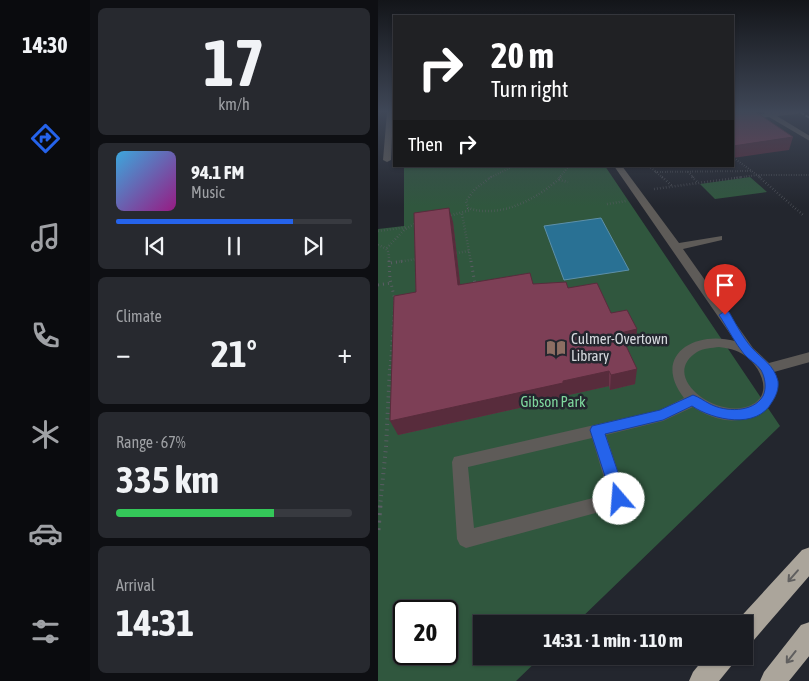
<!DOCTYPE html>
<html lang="en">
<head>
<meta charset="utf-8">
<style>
	:root { --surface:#1a1c22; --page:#27292f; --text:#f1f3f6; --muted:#9fa1a5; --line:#383a40; --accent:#2563eb }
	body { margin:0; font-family:"Asap Condensed",sans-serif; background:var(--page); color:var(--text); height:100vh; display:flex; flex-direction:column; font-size:19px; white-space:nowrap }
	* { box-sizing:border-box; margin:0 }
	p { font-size:16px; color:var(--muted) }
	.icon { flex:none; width:28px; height:28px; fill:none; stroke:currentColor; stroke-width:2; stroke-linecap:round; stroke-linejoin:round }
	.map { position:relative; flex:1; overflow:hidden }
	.side { display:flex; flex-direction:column; gap:8px; padding:8px; background:#0e0f13; width:288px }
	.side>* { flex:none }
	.top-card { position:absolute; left:15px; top:15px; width:341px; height:152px; border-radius:0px; box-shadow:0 1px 4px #0004,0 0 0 1px var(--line); background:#202124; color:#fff; overflow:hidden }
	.speed { position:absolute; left:15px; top:600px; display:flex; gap:10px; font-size:25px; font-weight:700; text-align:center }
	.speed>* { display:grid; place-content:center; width:65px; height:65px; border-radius:50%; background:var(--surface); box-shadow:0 1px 4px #0004,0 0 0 1px var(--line); line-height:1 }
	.speed .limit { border:2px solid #111; border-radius:8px; background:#fff; color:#111 }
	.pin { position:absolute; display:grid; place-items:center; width:42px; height:42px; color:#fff; margin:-51px -21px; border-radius:50% 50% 50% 0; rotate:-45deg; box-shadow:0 0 5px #0007 }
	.pin .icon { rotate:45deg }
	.me { position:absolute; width:55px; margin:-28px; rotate:342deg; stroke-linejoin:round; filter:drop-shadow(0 0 4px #0008) }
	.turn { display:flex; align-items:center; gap:18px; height:105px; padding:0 15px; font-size:22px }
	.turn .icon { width:65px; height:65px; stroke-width:2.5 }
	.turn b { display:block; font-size:35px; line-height:42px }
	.then { display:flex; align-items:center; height:48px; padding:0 15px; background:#0003; gap:10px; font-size:19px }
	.big { font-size:38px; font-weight:700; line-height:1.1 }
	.side .tile { flex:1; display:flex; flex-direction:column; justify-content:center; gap:8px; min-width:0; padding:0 18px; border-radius:8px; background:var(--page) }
	.side .dial { align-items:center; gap:0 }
	.dial b { font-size:65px; line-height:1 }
	.song { display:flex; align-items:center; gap:15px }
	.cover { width:60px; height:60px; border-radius:8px; background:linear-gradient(135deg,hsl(200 70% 55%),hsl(310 70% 35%)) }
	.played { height:5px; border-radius:2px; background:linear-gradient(90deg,var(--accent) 75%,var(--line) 75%) }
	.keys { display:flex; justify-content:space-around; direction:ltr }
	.heat { display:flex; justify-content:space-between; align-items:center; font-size:28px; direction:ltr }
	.charge { height:8px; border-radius:4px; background:linear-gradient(90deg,#34c759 67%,var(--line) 0) }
	.trip { position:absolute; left:95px; top:615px; width:280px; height:50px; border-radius:0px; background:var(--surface); box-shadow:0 1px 4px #0004,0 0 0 1px var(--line); font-weight:700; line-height:50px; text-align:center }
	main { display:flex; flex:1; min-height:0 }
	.dock { display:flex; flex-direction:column; width:90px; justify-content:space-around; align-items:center; background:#0a0b0e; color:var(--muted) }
	.dock .icon { width:35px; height:35px }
	.dock .active { color:var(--accent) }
	.dock b { font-size:22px; color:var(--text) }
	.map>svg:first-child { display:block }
	.green { fill:#30573e; fill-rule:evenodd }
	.water { fill:#297194; stroke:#5d90aa }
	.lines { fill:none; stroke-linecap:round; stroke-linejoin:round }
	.path-far4 { stroke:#5a5d64; stroke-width:2; stroke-dasharray:0.5 2; stroke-linecap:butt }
	.path-far3 { stroke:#5a5d64; stroke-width:2.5; stroke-dasharray:0.5 2.5; stroke-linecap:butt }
	.path-far2 { stroke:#5a5d64; stroke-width:3; stroke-dasharray:1 4; stroke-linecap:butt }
	.path-far1 { stroke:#5a5d64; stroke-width:4; stroke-dasharray:1 4.5; stroke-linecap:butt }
	.path { stroke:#5a5d64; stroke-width:5; stroke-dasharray:2 5.5; stroke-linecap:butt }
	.minor { fill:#5e5b58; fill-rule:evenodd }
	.highway { fill:#aba59b; fill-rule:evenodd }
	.rail { stroke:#84878d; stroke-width:2; stroke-dasharray:4.5 2; stroke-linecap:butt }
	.wall { fill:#6c364a }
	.shaded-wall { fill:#582c3c }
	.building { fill:#7d3f56; stroke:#582c3c }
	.oneway { stroke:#605f5f }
	.route { fill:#2563eb; stroke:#184099 }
	.labels { text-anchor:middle; stroke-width:5; stroke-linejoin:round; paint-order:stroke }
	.poi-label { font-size:15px; fill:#d6d9de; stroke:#23262e; text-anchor:start }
	.park-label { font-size:15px; fill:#7ed79d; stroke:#23262e }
</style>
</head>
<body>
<main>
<nav class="dock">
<b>14:30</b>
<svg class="icon active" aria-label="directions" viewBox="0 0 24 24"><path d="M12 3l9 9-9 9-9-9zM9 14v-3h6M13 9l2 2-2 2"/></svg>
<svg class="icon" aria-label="music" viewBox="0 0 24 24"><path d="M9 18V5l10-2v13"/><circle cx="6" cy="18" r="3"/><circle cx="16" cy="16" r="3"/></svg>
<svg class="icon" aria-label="phone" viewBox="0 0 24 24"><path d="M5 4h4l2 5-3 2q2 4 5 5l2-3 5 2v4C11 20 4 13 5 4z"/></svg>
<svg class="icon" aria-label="climate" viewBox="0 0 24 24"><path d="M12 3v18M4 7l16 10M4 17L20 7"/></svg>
<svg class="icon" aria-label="car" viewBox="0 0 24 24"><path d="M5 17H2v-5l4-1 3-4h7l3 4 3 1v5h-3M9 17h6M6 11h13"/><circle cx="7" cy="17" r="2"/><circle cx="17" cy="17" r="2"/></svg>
<svg class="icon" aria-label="filters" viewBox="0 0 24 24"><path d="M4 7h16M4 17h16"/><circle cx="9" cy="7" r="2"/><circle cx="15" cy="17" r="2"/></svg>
</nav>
<section class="side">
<div class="tile dial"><b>17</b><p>km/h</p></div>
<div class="tile">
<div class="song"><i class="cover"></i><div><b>94.1 FM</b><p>Music</p></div></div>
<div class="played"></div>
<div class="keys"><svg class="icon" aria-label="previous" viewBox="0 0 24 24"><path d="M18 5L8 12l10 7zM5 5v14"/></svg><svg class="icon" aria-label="pause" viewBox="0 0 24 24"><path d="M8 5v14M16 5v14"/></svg><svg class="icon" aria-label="next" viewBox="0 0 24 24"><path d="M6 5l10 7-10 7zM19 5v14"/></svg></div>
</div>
<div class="tile"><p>Climate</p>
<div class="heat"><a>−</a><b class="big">21°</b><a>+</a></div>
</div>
<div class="tile"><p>Range · 67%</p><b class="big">335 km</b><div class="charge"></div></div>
<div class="tile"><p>Arrival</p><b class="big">14:31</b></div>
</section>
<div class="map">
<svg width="432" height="681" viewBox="0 0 432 681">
	<rect width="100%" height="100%" fill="#23262e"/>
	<path class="green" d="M26 166H227L402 426 197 624H104V656H164L138 681H0V229L26 226ZM26 611H69V654H26Z
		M372 177 389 192 337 199 322 184Z"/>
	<path class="water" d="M223 218 251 270 186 280 166 226Z"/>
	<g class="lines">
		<path class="path-far4" d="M356 158 383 178
			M271 166 285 178
			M277 172 373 171
			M310 172 316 178
			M111 178 136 166
			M181 178 191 166
			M356 178 379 175H432"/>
		<path class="path-far3" d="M113 177 97 189 88 201 90 208C123 219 159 199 183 177
			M284 177 294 186
			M314 177 319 182
			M381 177 425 215
			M181 180 190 182
			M276 189 365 177
			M229 204 248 201
			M84 214 93 262
			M70 216 93 210
			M0 231 29 227
			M0 245C11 249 11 251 11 262
			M9 248 26 230 40 222
			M78 253 91 251
			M18 262 39 259"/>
		<path class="path-far2" d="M11 261 12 279 17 300 12 370
			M93 261 97 284
			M13 263 26 261
			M0 285 13 283"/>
		<path class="path-far1" d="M2 507 8 447 12 368"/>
		<path class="path" d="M0 530 2 505"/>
		<path class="minor" d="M9 112H15L13 160 9 162 5 160Z
			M387 112H422L419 114 399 116 432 136V141L391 117 355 121V117L386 114Z
			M236 166H244L301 243 344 236V240L305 249 375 348 391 363 432 352V362L396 372C411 403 374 424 347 420 335 418 324 413 315 407L285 421 228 435 249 499 247 505 88 548 82 545 79 539 74 462 76 457 282 410 306 398C273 355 317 330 357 341ZM341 347C350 348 359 350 366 355 383 366 397 396 371 406 337 419 281 376 319 352 325 348 334 348 341 347ZM214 438 231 494 96 528 90 467Z"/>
		<path class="highway" d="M432 547V575L375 641 366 644V624L357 623 424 550Z
			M432 622V655L411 681H382L386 672 423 625Z
			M328 656H357L354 665 341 681H311L315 672Z"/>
		<path class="rail" d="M422 112 432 118"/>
	</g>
	<path class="wall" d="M75 222 82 284H155L190 288 233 313 258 344 248 346 257 384 232 390 231 386 186 396V398L20 435 38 292Z"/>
	<path class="shaded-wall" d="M415 137 411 150 355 158V146Z
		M71 208 75 222 84 300 80 285Z
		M259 329 258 344 241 348 242 333Z
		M259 369 257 384 232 390 233 375Z
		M231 371V386L186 396V398L20 435 12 421 185 381Z
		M31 654H41L25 660 21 658Z"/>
	<path class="building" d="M355 112H378L415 137 355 146Z
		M71 208 80 285 152 273 155 284 188 282 190 288 219 283 233 313 249 310 259 329 242 333 259 369 233 375 231 371 185 381V383L12 421 16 296 38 292 36 213Z
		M26 620V654H31L21 658 20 622Z"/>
	<defs><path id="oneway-shaft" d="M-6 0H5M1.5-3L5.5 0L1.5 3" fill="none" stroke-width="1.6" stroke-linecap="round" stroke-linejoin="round" transform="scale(1.25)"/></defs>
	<g class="oneway">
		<use href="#oneway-shaft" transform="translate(415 576) rotate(131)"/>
		<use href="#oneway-shaft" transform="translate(413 657) rotate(128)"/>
	</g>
	<linearGradient id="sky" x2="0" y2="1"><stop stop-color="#131519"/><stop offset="0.54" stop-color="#3f4757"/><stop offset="1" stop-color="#3f4757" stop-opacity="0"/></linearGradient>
	<rect width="432" height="207" fill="url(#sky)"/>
	<path class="route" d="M347 311 351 312C358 324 365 338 374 348 384 359 396 365 400 381 401 389 398 396 394 402 379 430 335 420 314 406L285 420 227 434 249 499 247 504 241 506 236 504 212 430 214 426 282 410 315 395C321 397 326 401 332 404 347 412 375 413 385 396 389 388 387 377 383 370 378 363 371 360 366 354 357 343 350 329 343 318L341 315Z"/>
	<defs>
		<g id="library-bare" transform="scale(1.5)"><path d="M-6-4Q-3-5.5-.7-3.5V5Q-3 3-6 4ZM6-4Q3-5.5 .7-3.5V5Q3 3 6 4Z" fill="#8d6e63" stroke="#23262e" stroke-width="2.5" paint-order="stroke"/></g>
	</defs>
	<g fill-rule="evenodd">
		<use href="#library-bare" x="178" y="348"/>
	</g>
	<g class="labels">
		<g class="poi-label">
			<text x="193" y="344">Culmer-Overtown<tspan x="193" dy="17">Library</tspan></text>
		</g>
		<g class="park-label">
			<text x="175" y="407">Gibson Park</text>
		</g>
	</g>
</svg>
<div class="speed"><div class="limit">20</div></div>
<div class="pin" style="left:347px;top:315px;background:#d93025"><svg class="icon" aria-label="arrive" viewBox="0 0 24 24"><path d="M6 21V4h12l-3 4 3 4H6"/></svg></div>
<svg class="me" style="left:241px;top:499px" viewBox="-20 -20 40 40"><circle r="19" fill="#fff"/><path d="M0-13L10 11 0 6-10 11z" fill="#2563eb"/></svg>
<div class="trip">14:31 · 1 min · 110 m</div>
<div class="top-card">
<div class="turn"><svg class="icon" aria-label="right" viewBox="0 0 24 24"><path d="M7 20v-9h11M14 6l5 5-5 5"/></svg><div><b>20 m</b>Turn right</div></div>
<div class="then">Then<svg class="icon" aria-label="right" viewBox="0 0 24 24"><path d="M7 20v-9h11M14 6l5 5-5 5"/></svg></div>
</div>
</div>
</main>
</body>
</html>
